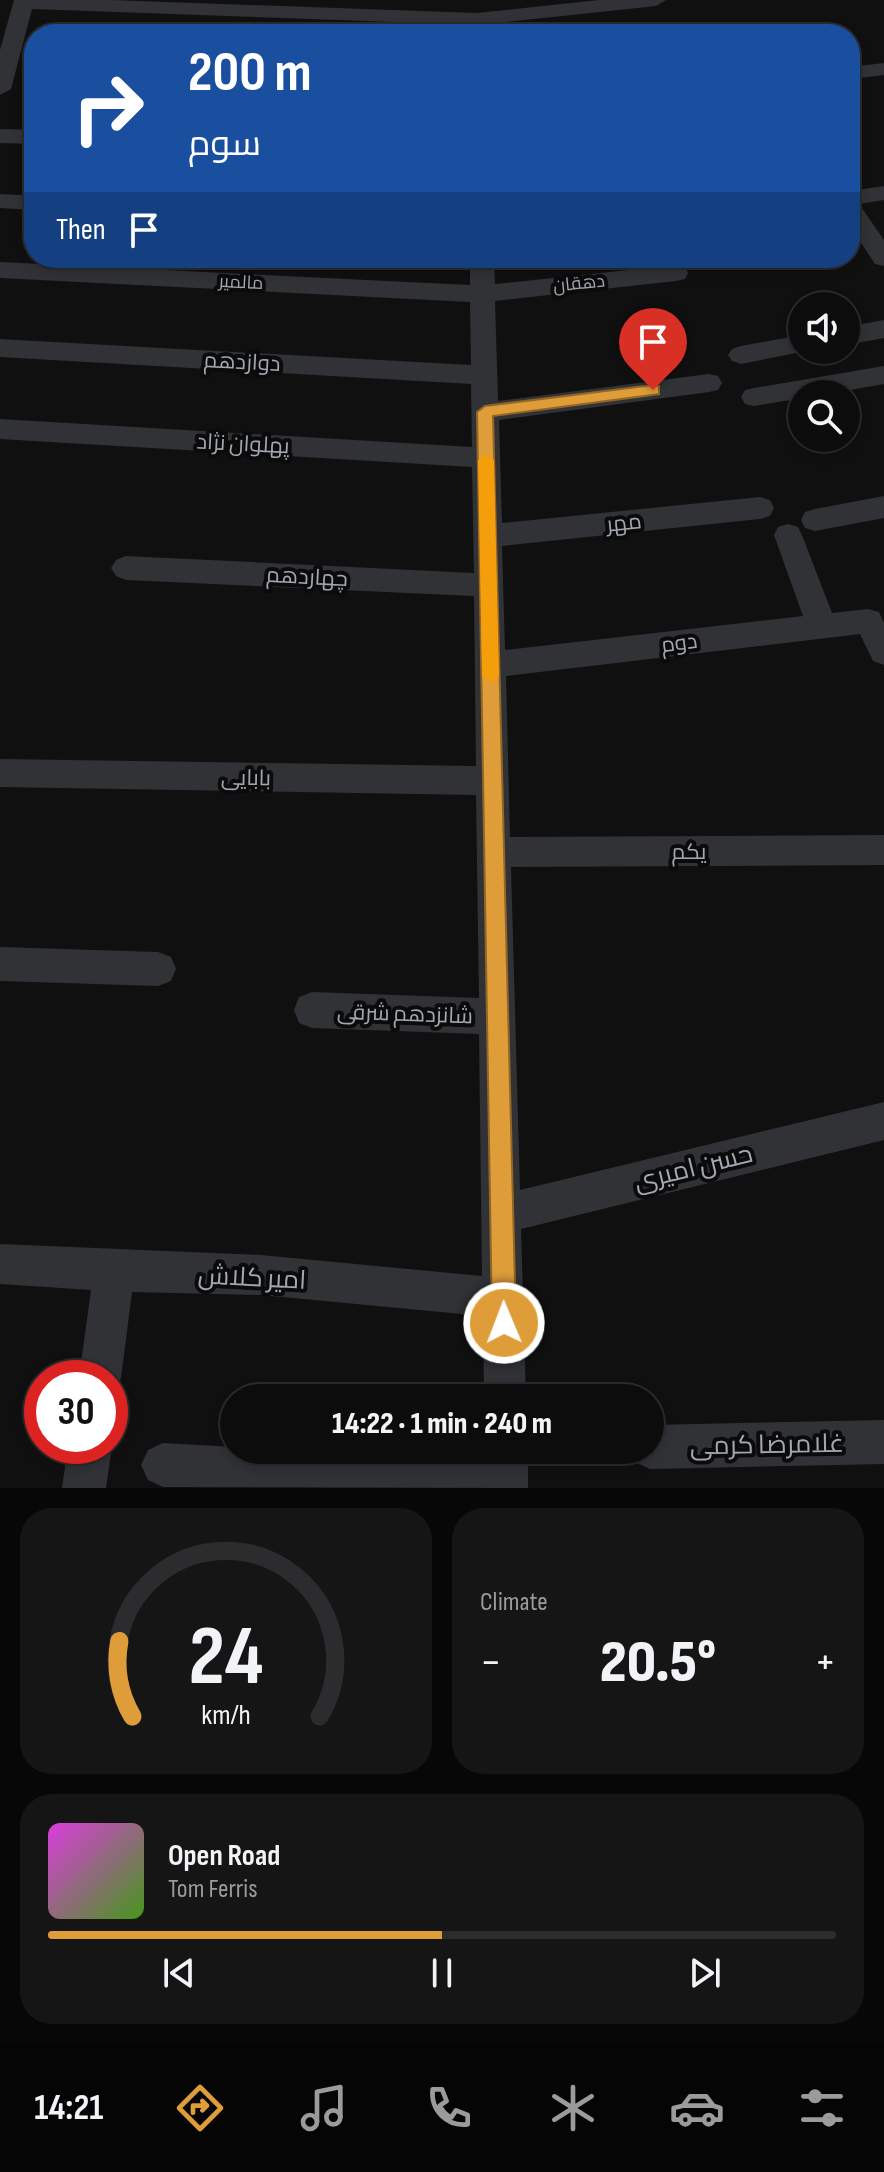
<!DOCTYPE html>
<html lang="en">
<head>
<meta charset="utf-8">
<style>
	:root { --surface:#0c0c0d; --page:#151516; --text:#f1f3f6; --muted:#9a9b9d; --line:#2c2c2e; --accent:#df9d3a }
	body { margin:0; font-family:"Sofia Sans Condensed",Cairo,sans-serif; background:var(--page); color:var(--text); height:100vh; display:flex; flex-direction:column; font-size:30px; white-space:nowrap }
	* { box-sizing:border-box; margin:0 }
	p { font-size:26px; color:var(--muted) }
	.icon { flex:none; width:44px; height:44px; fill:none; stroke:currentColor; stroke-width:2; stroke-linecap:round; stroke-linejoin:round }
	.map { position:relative; height:1488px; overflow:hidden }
	.drawer { display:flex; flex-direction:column; gap:20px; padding:20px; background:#070707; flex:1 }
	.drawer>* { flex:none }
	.banner { position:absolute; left:24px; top:24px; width:836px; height:244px; border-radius:32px; box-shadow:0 4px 12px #0003,0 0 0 2px var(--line); background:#1a4fa0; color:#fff; overflow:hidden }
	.tools { position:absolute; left:788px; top:292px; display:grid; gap:16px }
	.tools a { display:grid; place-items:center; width:72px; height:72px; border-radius:50%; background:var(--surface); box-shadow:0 4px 12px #0003,0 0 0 2px var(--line); font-size:40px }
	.speed { position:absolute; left:24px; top:1360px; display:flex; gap:16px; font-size:40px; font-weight:700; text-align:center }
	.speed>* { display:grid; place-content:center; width:104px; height:104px; border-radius:50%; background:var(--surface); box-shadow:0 4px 12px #0003,0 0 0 2px var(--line); line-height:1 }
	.speed .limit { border:12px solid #d22; background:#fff; color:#111 }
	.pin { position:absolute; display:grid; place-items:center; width:68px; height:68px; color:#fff; margin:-82px -34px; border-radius:50% 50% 50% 0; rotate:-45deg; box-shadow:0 0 8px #0007 }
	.pin .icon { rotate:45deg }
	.me { position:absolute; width:88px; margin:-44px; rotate:359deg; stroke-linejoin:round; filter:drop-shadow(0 0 6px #0008) }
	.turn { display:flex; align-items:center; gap:28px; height:168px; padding:0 32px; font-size:36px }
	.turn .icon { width:104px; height:104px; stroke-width:2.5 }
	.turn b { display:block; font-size:56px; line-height:68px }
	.then { display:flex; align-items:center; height:76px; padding:0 32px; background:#0003; gap:16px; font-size:30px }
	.big { font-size:60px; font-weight:800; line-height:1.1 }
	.drawer .tile { flex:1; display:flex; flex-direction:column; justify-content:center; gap:12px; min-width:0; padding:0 28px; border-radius:32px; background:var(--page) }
	.drawer .dial { align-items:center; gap:0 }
	.dial svg { height:208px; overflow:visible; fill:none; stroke:var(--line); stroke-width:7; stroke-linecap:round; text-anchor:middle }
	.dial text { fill:var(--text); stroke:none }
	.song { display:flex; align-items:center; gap:24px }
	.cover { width:96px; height:96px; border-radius:12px; background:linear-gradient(135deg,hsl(300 70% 55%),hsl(100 70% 35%)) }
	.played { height:8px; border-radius:4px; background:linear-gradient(90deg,var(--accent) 50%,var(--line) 50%) }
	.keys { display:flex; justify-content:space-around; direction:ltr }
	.heat { display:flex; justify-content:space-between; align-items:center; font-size:44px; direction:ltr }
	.drawer .tiles { flex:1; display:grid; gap:20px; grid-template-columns:1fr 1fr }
	.tile:last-child { grid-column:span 2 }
	.trip { position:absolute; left:220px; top:1384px; width:444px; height:80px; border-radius:40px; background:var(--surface); box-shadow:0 4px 12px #0003,0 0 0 2px var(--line); font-weight:800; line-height:80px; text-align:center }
	.tabs { display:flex; height:128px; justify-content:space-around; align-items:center; background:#050505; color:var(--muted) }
	.tabs .icon { width:56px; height:56px }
	.tabs .current { color:var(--accent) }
	.tabs b { font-size:36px; color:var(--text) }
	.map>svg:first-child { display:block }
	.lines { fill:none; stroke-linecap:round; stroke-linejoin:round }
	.street { fill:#313236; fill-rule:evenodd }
	.route { fill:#df9d3a; stroke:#916626; stroke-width:2 }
	.slow { fill:#f59e0b }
	.labels { text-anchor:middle; stroke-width:8; stroke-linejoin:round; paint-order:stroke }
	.far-street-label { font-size:18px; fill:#a2a8b1; stroke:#0b0b0c }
	.street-label { font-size:22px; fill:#a2a8b1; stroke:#0b0b0c }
	.near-street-label { font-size:26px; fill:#a2a8b1; stroke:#0b0b0c }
</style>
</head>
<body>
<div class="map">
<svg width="884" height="1488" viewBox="0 0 884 1488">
	<rect width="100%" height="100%" fill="#101011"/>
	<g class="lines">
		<path class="street" d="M14 0H110L477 13 599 0H666L656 6 477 25 32 9 11 89 0 95V50Z
			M884 63V75L850 79V67Z
			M0 129 34 130V144L0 143Z
			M884 186V200L859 204 884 240V266L875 264 850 226V191Z
			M0 194 34 196V210L0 208Z
			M470 258H494L495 284 676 265 685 267 688 273 685 279 676 281 495 301 498 401 709 374 718 376 722 383 718 390 709 392 499 420 502 523 760 497 770 500 774 508 770 516 760 519 502 546 505 650 803 616 774 535 778 527 788 524 798 527 802 535 832 613 868 609 879 612 884 623V665L873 661 860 634 506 676 510 837 884 835V865L511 867 520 1190 884 1102V1140L521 1229 526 1398H484L483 1316 261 1295 132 1292 121 1378 115 1393 110 1395V1378H79L91 1290 0 1284V1244L261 1255 482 1276 479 1034 312 1028 299 1023 294 1010 299 997 312 992 479 998 476 795 0 787V759L476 766 474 596 126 580 116 576 111 568 116 560 126 556 474 573 472 467 0 439V419L472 447 471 384 0 357V339L471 365 470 302 0 278V262L470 285Z
			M884 320V338L846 345V327Z
			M802 335V350H811L741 364 732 361 728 355 732 349 741 346Z
			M884 366V384L827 394H802V398L754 406 745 404 741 397 745 390 754 388Z
			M884 496V518L815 531 805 528 801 520 805 512 815 509Z
			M0 947 158 952 171 957 176 969 171 981 158 986 0 981Z
			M884 1420V1464L650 1469 635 1462 630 1450H650V1425Z
			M110 1442 112 1446 106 1488H62L68 1446H110Z
			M163 1443 234 1447V1450H309L484 1458V1450H528V1488L163 1487 148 1480 141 1465 148 1450Z"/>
	</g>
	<path class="route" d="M653 385 659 386V394L493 416 516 1323 512 1331 504 1335 496 1331 492 1323 477 412 485 406Z"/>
	<path class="slow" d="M486 454 494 460 499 676 491 683 482 676 478 460Z"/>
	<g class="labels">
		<g class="far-street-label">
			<text transform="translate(241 282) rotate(3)" y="6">مالمیر</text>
			<text transform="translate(579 283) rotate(-6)" y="6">دهقان</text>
		</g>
		<g class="street-label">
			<text transform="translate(242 361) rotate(3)" y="8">دوازدهم</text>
			<text transform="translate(243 443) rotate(3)" y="8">پهلوان نژاد</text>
			<text transform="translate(624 522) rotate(-6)" y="8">مهر</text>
			<text transform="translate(307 576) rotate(3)" y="8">چهاردهم</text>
			<text transform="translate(679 642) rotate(-7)" y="8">دوم</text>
			<text transform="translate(246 777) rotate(1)" y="8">بابایی</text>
			<text x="689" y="859">یکم</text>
			<text transform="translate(405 1013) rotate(2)" y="8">شانزدهم شرقی</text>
		</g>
		<g class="near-street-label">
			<text transform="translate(693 1167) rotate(-14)" y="9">حسن امیری</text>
			<text transform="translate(252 1277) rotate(3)" y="9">امیر کلاش</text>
			<text transform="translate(767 1444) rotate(-1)" y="9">غلامرضا کرمی</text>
		</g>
	</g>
</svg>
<div class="tools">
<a><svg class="icon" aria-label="sound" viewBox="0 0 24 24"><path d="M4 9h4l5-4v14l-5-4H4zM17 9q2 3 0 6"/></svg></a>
<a><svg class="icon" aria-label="search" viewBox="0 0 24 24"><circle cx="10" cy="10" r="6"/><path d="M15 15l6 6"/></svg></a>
</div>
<div class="speed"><div class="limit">30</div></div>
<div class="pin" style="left:653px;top:390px;background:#d93025"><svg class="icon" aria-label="arrive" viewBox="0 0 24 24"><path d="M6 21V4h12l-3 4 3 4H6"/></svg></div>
<svg class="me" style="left:504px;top:1323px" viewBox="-20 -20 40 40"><circle r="17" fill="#df9d3a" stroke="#fff" stroke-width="3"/><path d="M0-11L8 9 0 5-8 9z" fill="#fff"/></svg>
<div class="trip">14:22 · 1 min · 240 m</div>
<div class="banner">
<div class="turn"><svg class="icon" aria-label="right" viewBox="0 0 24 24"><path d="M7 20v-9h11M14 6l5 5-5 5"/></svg><div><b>200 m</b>سوم</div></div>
<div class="then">Then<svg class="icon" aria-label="arrive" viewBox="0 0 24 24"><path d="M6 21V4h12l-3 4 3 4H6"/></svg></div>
</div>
</div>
<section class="drawer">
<div class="tiles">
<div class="tile dial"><svg viewBox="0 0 100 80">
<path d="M14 69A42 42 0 1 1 86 69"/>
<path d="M14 69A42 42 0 0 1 9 40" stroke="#df9d3a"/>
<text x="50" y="56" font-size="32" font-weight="700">24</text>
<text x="50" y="72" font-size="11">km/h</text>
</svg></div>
<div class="tile"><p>Climate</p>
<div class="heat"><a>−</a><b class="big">20.5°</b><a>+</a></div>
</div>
<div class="tile">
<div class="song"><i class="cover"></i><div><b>Open Road</b><p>Tom Ferris</p></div></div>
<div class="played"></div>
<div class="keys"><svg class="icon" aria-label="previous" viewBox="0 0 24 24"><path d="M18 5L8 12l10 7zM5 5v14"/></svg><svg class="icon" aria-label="pause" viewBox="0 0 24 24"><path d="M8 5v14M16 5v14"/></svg><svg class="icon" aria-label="next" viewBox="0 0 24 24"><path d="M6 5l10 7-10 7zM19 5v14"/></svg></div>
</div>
</div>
</section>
<nav class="tabs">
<b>14:21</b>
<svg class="icon current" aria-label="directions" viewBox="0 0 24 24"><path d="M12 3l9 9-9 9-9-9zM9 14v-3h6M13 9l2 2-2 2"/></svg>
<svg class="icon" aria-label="music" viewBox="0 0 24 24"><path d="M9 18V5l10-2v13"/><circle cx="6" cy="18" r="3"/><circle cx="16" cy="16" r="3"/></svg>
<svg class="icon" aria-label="phone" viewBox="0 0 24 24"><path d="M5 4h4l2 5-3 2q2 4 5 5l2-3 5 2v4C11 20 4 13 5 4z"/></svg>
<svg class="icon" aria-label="climate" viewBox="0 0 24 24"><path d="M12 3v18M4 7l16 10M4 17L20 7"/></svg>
<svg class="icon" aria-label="car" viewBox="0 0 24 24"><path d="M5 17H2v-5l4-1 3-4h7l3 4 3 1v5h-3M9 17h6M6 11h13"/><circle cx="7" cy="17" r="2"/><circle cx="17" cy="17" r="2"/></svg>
<svg class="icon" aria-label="filters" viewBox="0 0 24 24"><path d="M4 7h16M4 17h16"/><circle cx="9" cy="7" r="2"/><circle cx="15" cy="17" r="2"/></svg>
</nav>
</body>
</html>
